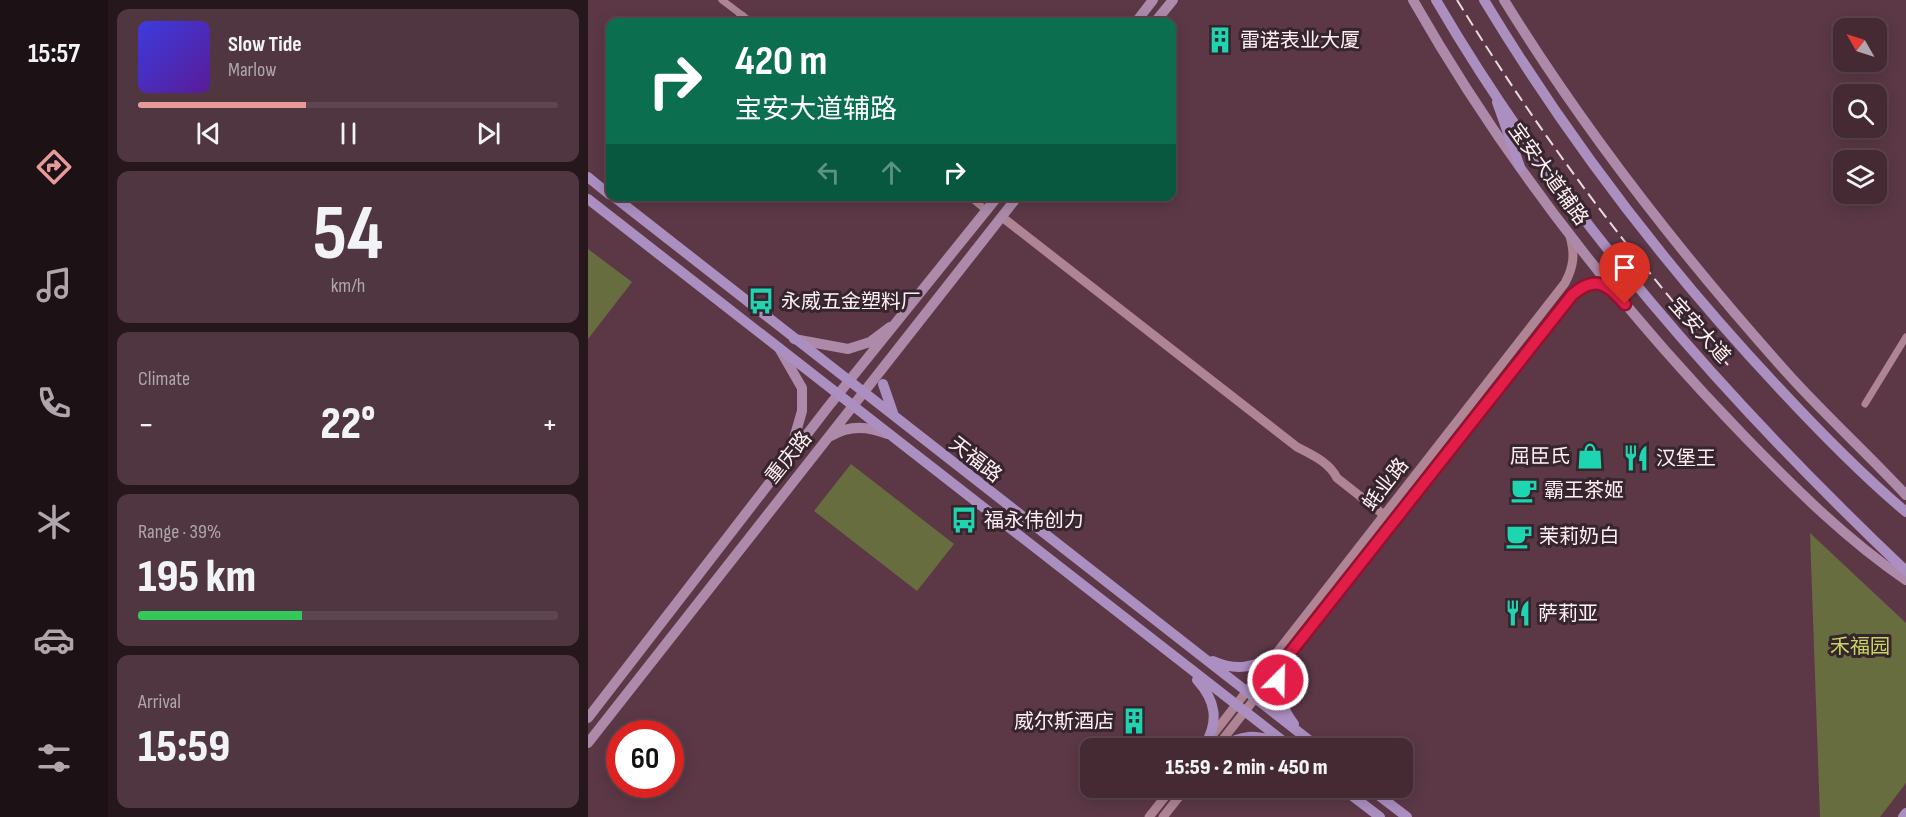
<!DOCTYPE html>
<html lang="en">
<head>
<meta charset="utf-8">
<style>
	:root { --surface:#452a34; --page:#4f3640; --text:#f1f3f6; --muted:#b0a7ac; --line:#5d464f; --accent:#e69b98 }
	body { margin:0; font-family:"Sofia Sans Condensed","Noto Sans SC",sans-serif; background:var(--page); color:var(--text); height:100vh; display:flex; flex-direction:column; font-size:22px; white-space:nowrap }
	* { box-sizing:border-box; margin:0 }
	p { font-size:20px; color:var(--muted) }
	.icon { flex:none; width:33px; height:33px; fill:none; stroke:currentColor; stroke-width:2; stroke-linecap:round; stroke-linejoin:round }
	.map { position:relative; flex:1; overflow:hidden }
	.panel { display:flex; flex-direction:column; gap:9px; padding:9px; background:#26171d; width:480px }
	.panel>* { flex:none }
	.hud { position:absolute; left:18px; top:18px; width:570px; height:183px; border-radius:12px; box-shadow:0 3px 15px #0003,0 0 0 2px var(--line); background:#0b6e4f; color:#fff; overflow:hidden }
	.needle { width:39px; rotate:309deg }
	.tools { position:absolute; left:1245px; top:18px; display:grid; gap:12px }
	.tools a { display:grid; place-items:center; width:54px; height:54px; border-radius:12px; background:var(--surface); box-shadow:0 3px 15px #0003,0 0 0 2px var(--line); font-size:30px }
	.speed { position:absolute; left:18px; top:720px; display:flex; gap:12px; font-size:30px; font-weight:700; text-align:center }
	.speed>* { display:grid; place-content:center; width:78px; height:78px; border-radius:50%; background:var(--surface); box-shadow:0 3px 15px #0003,0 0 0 2px var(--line); line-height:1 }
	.speed .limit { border:9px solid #d22; background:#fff; color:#111 }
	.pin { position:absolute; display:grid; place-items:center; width:51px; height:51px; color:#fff; margin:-62px -26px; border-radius:50% 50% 50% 0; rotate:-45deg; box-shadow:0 0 6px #0007 }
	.pin .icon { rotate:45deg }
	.me { position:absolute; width:66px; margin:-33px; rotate:23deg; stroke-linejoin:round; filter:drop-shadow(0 0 4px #0008) }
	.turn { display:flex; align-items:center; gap:21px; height:126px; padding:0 30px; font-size:27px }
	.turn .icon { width:78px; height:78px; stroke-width:2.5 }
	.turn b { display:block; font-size:42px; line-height:51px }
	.lanes { display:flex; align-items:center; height:57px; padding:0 30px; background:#0003; justify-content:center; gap:30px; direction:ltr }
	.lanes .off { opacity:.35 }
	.big { font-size:45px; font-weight:800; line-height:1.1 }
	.panel .widget { flex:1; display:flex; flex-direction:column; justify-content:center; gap:9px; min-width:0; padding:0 21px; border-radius:12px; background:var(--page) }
	.panel .dial { align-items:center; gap:0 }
	.dial b { font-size:78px; line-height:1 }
	.song { display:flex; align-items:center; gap:18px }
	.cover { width:72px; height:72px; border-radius:9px; background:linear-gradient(135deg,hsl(240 70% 55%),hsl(270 70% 35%)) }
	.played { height:6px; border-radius:3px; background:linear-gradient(90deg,var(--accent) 40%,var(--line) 40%) }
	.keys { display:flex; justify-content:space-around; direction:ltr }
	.heat { display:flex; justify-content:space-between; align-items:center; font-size:33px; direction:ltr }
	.charge { height:9px; border-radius:4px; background:linear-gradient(90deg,#34c759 39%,var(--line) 0) }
	.trip { position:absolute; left:492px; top:738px; width:333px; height:60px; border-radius:12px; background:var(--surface); box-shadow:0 3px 15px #0003,0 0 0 2px var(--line); font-weight:800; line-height:60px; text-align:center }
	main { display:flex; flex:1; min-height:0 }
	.tab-bar { display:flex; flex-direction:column; width:108px; justify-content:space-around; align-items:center; background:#1c1115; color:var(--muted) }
	.tab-bar .icon { width:42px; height:42px }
	.tab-bar .on { color:var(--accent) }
	.tab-bar b { font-size:27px; color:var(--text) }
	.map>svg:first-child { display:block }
	.green { fill:#686d3f }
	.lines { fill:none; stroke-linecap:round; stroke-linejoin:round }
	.minor { stroke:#af8494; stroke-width:7 }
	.tertiary { stroke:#af8494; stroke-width:9 }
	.secondary { stroke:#ad8aaa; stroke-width:10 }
	.primary { stroke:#ab8fc1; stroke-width:10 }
	.rail { stroke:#ead8df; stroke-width:2; stroke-dasharray:12 6; stroke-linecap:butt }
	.route-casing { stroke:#92132f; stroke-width:15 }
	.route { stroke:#e11d48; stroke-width:10 }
	.labels { text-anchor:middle; stroke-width:6; stroke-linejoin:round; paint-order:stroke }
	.poi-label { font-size:20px; fill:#fff0f5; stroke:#36252c; text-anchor:start }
	.street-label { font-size:20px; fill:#fff0f5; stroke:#36252c }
	.park-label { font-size:20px; fill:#c8d462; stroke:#36252c }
</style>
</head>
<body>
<main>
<nav class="tab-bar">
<b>15:57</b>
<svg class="icon on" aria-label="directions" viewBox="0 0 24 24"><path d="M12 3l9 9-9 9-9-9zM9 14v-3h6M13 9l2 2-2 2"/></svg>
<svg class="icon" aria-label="music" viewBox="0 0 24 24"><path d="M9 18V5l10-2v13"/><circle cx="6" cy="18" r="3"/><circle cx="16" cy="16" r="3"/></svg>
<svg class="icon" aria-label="phone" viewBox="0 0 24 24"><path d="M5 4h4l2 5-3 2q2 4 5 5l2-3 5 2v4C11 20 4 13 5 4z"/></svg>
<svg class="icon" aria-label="climate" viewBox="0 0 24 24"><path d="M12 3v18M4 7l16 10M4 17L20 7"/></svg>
<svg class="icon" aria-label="car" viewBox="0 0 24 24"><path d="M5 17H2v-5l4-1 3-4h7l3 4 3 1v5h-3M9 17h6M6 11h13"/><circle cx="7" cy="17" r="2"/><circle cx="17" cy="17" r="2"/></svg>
<svg class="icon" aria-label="filters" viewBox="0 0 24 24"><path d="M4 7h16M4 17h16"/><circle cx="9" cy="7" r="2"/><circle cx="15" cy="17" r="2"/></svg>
</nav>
<section class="panel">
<div class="widget">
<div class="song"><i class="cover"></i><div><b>Slow Tide</b><p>Marlow</p></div></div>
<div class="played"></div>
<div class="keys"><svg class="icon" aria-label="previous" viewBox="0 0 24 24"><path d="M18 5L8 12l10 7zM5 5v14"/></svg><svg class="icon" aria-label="pause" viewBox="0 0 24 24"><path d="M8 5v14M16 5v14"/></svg><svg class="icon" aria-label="next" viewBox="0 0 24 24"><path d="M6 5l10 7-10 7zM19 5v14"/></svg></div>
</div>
<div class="widget dial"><b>54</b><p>km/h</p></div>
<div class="widget"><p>Climate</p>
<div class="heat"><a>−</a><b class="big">22°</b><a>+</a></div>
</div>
<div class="widget"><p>Range · 39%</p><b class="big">195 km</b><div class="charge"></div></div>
<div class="widget"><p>Arrival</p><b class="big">15:59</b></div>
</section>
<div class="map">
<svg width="1318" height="817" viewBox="0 0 1318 817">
	<rect width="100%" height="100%" fill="#5c3846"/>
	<path class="green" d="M0 249 44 282 0 339Z
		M263 464 366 544 329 591 226 511Z
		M1222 533 1318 623V783L1292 817H1232Z"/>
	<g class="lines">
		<path class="minor" d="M134 0 163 22
			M381 196 399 211
			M1277 404 1318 337"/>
		<path class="tertiary" d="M149 22 154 16
			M414 217 709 447C724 455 741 462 749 478L796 515
			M623 737 977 283C986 266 987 254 982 236
			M628 748 984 295C998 283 1008 281 1024 289
			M561 817 584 788
			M575 817 598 788"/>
		<path class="secondary" d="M825 0C916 160 1031 307 1159 439 1209 490 1259 540 1318 580
			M916 0C998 133 1096 258 1201 375 1238 416 1280 454 1318 495
			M548 22 565 0
			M567 22 585 0
			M206 339 260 349 282 342 302 327
			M191 348 214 388V411L201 456
			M243 436C261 425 280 426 299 434
			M0 718 240 407 410 196
			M0 743 430 196"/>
		<path class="primary" d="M848 0C972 213 1140 402 1318 571
			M896 0C980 139 1080 270 1192 389 1232 432 1273 474 1318 512
			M909 102 932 167
			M0 177 22 195
			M25 196 731 748
			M0 199 704 748
			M295 384 305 413
			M625 661C648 671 666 668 687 655
			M695 662C689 686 690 704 706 724
			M609 680C628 701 631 721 617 745
			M631 748C653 735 668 733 692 744
			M754 788 792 817
			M781 788 819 817
			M1315 817 1318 813"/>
		<path class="rail" d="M869 0C949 130 1039 252 1140 365"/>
	</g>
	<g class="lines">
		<g class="route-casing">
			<path id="route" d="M690 680 695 662 984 295C1007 275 1019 283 1037 304"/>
		</g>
		<use href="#route" class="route"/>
	</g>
	<defs>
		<g id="building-bare" transform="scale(2.07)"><path d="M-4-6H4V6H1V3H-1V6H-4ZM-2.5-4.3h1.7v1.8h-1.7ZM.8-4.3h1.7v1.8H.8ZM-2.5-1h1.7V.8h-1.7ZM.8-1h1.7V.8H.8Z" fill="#1dd5b1" stroke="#36252c" stroke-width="2.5" paint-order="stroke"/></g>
		<g id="bus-bare" transform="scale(2.07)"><path d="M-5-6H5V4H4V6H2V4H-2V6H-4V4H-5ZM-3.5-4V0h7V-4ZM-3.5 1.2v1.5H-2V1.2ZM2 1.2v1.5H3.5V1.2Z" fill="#1dd5b1" stroke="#36252c" stroke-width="2.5" paint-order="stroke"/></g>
		<g id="shop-bare" transform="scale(2.07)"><path d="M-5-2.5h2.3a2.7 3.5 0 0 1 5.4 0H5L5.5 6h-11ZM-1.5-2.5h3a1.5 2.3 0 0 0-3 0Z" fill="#1dd5b1" stroke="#36252c" stroke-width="2.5" paint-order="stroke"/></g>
		<g id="restaurant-bare" transform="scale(2.07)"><path d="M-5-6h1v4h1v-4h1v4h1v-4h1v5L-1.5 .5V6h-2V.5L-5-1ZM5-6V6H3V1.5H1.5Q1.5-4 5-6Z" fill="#1dd5b1" stroke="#36252c" stroke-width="2.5" paint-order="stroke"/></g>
		<g id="cafe-bare" transform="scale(2.07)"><path d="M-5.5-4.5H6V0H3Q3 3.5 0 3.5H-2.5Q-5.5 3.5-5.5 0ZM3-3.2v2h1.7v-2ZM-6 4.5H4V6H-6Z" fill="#1dd5b1" stroke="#36252c" stroke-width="2.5" paint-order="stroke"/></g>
	</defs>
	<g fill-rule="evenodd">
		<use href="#building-bare" x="632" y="40"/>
		<use href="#bus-bare" x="173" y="301"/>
		<use href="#shop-bare" x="1002" y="456"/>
		<use href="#restaurant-bare" x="1048" y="458"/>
		<use href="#cafe-bare" x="936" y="490"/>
		<use href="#bus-bare" x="376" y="520"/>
		<use href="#cafe-bare" x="931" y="536"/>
		<use href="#restaurant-bare" x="930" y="613"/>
		<use href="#building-bare" x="546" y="721"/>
	</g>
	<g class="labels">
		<g class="poi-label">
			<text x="652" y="47">雷诺表业大厦</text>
			<text x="193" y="308">永威五金塑料厂</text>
			<text x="982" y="463" text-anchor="end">屈臣氏</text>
			<text x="1068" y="465">汉堡王</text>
			<text x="956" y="497">霸王茶姬</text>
			<text x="396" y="527">福永伟创力</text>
			<text x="951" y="543">茉莉奶白</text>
			<text x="950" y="620">萨莉亚</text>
			<text x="526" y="728" text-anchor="end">威尔斯酒店</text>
		</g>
		<g class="street-label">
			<text transform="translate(961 174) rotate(54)" y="7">宝安大道辅路</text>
			<text transform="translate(1112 330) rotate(48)" y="7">宝安大道</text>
			<text transform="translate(200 457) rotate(-51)" y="7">重庆路</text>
			<text transform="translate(388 459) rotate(38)" y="7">天福路</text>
			<text transform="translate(797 484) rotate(-52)" y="7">蚝业路</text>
		</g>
		<g class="park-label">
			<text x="1272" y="653">禾福园</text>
		</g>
	</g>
</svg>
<div class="tools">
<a><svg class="needle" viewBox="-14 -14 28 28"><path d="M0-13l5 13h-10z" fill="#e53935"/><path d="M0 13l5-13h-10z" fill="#b0a7ac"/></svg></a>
<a><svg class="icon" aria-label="search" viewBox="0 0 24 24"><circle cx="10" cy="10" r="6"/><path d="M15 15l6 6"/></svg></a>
<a><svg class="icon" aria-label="layers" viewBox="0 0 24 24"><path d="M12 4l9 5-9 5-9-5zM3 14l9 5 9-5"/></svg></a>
</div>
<div class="speed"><div class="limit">60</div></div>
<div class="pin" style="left:1037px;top:304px;background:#d93025"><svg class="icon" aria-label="arrive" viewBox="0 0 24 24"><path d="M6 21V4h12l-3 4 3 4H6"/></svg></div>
<svg class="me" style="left:690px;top:680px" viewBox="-20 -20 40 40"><circle r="17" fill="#e11d48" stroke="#fff" stroke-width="3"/><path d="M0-11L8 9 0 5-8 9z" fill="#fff"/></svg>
<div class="trip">15:59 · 2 min · 450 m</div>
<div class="hud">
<div class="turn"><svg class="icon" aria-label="right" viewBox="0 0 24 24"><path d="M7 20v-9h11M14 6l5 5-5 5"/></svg><div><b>420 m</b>宝安大道辅路</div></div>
<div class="lanes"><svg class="icon off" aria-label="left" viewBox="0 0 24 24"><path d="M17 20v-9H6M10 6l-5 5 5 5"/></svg><svg class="icon off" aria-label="ahead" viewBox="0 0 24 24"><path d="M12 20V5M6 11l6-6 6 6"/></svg><svg class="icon" aria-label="right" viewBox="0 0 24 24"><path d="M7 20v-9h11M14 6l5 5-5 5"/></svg></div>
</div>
</div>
</main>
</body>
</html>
